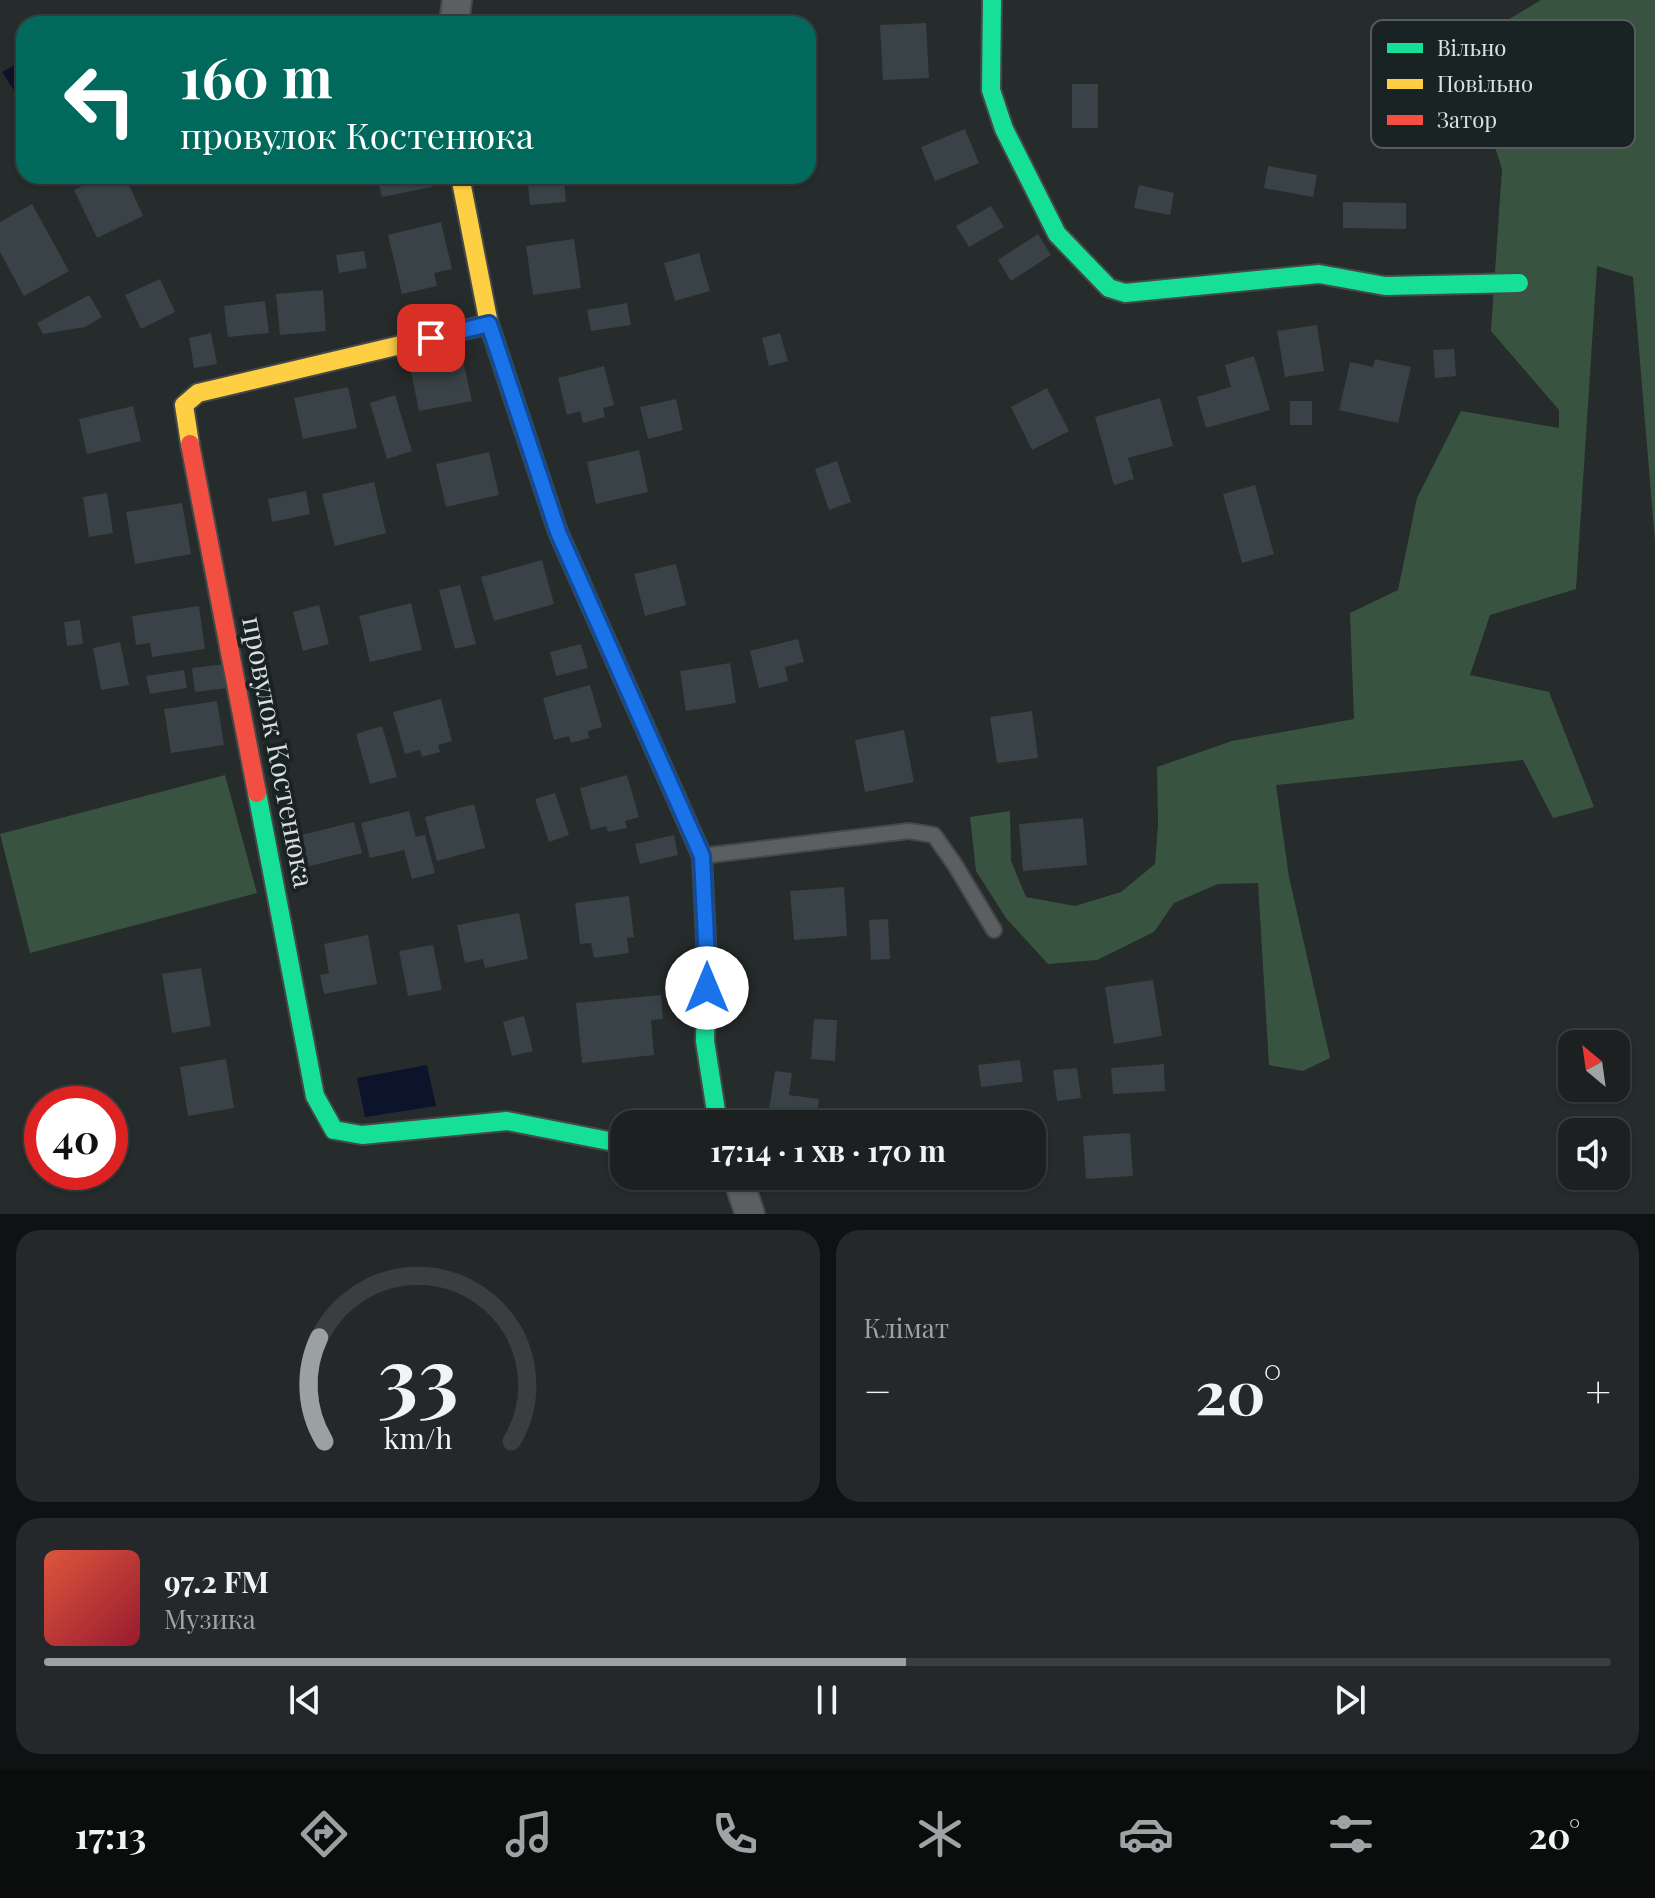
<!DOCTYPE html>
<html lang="uk">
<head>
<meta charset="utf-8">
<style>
	:root { --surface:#1c2021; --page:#25282a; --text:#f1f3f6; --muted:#a0a3a5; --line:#3a3e3f; --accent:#9ba1a2 }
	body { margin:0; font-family:"Playfair Display",serif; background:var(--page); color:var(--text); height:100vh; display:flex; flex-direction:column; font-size:30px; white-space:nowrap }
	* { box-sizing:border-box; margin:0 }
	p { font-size:26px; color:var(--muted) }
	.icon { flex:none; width:44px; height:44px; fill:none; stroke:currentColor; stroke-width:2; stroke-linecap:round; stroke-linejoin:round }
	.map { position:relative; height:1214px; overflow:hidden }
	.sheet { display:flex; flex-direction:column; gap:16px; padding:16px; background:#0f1212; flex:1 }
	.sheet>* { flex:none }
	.top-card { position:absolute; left:16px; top:16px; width:800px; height:168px; border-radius:24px; box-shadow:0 2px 6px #0004,0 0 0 2px var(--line); background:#00695c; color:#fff; overflow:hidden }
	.needle { width:52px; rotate:331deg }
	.tools { position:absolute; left:1558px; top:1030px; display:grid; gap:16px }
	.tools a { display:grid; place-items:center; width:72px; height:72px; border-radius:16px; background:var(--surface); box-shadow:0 2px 6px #0004,0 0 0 2px var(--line); font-size:40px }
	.speed { position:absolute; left:24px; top:1086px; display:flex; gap:16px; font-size:40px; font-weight:700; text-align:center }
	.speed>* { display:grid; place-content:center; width:104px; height:104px; border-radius:50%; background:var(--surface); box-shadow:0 2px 6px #0004,0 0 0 2px var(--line); line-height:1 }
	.speed .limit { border:12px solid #d22; background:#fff; color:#111 }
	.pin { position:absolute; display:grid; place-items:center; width:68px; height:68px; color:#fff; margin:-34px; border-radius:16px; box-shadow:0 4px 12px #0006 }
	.me { position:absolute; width:88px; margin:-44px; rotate:0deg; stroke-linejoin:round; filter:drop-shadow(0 0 6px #0008) }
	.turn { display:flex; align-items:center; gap:28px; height:168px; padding:0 32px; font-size:36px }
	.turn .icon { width:104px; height:104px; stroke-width:2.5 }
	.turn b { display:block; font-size:56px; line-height:68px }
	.big { font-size:60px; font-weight:700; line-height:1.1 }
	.sheet .tile { flex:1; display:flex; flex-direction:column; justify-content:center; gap:12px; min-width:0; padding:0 28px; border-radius:24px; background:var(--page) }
	.sheet .dial { align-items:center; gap:0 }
	.dial svg { height:208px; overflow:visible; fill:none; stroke:var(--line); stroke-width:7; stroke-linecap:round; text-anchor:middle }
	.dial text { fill:var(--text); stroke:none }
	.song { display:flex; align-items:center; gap:24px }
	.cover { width:96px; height:96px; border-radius:12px; background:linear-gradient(135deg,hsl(10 70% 55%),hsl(350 70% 35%)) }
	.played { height:8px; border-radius:4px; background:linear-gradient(90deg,var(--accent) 55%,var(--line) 55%) }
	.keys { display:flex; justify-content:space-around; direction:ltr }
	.heat { display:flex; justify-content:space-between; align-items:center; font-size:44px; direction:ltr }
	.sheet .tiles { flex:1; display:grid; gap:16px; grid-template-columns:1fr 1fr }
	.tile:last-child { grid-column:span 2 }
	.trip { position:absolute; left:610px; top:1110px; width:436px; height:80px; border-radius:24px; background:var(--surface); box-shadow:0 2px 6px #0004,0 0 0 2px var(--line); font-weight:700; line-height:80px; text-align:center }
	.dock { display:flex; height:128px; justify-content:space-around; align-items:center; background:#0b0d0d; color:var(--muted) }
	.dock .icon { width:56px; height:56px }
	.dock .selected { color:var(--accent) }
	.dock b { font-size:36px; color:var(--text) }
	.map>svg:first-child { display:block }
	.green { fill:#385440 }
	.water { fill:#0c142c }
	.building { fill:#394246 }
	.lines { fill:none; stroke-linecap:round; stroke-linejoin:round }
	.lane-casing { stroke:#444949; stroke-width:18 }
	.street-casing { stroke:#444949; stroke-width:32 }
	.fast-casing { stroke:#444949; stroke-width:22 }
	.slow-casing { stroke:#444949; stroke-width:22 }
	.jam-casing { stroke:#444949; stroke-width:22 }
	.lane { stroke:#5c5f60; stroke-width:14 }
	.street { stroke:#5c5f60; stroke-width:28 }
	.fast { stroke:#16e098; stroke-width:18 }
	.slow { stroke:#ffcf43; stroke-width:18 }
	.jam { stroke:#f24e42; stroke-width:18 }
	.route-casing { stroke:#114b97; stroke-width:20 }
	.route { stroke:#1a73e8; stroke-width:14 }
	.labels { text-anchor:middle; stroke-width:8; stroke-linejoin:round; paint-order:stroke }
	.street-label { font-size:28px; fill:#dae0e1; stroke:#1a2324 }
	.key { fill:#1a2324; stroke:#545c5d; stroke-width:2 }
	.key-label { font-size:22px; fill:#dae0e1 }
</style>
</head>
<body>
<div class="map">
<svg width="1655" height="1214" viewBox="0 0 1655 1214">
	<rect width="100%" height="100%" fill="#262b2c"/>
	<path class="green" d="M1541 0H1655V542L1633 277 1597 266 1576 589 1490 615 1470 675 1549 692 1594 807 1553 818 1523 760 1276 785 1289 877 1330 1058 1303 1071 1269 1065 1258 883 1218 884 1174 903 1154 932 1097 960 1048 964 1006 918 976 871 970 817 1010 811 1011 861 1026 897 1075 906 1121 892 1155 864 1158 825 1157 767 1232 741 1354 719 1350 613 1398 590 1417 498 1461 411 1559 428V410L1491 331 1502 169 1463 47Z
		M225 775 257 893 30 953 0 834Z"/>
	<path class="water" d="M24 60V106L2 72Z
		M427 1065 436 1106 365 1117 357 1078Z"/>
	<path class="building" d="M926 23 929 78 883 80 880 25Z
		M1072 84H1098V128H1072Z
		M965 129 979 163 935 181 921 147Z
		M1268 166 1317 175 1313 197 1264 188Z
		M103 176H125L143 216 97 238 74 190Z
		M377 176H429L432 187 382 197Z
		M564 181 566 202 530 205 528 184Z
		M1139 185 1174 193 1170 215 1134 208Z
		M1343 202 1406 203V229L1343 228Z
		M32 204 69 271 24 296 0 252V222Z
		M991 206 1004 227 969 247 956 226Z
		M441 222 452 269 434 273 437 286 402 294 388 235Z
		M1038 234 1051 255 1011 281 998 260Z
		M574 239 581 288 533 295 526 246Z
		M364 251 367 268 339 273 336 255Z
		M699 253 710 291 675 301 664 263Z
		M160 279 175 312 141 329 125 295Z
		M323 290 326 331 280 335 276 294Z
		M89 295 102 317 85 327 43 334 37 323Z
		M265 301 269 333 228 337 224 306Z
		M627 303 631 325 591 331 587 310Z
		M1317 325 1324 371 1285 377 1277 331Z
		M211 333 217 364 194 368 189 338Z
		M780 333 788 361 769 366 762 338Z
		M1454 349 1456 376 1435 378 1433 350Z
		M462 356 472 401 419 411 410 367Z
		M1254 356 1270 410 1206 428 1197 397 1231 387 1225 365Z
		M1375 359 1411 367 1398 423 1339 410 1350 362 1373 367Z
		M604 366 614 405 603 408 605 417 583 423 580 411 567 415 558 378Z
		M348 387 357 428 303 439 294 398Z
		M1047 388 1069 431 1032 450 1011 407Z
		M395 395 412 451 387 459 370 403Z
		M1160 398 1173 446 1128 458 1134 479 1114 485 1095 417Z
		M676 399 683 430 648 439 640 407Z
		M1290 401H1312V425H1290Z
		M133 406 141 441 87 454 79 419Z
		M639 450 648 492 596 504 587 462Z
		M489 452 499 495 446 507 436 464Z
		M837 461 851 502 829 510 815 469Z
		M374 482 386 533 335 546 322 494Z
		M1255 485 1274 554 1242 563 1223 494Z
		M306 491 310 514 272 522 268 499Z
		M107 493 113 533 89 537 83 497Z
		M182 503 191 554 135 564 126 512Z
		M542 560 554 604 494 621 481 577Z
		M676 564 686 605 645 616 634 574Z
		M460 585 476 644 455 649 439 590Z
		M411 603 422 650 370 662 359 616Z
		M319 605 329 644 303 651 293 612Z
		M199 606 205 649 152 657 150 643 136 645 132 616Z
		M80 620 83 644 67 646 64 622Z
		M798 639 804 662 785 667 788 681 759 688 750 651Z
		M120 642 129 685 101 690 93 648Z
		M581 644 588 668 556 676 550 652Z
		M730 663 736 703 686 711 680 671Z
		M225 664 228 688 195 692 192 668Z
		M184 670 187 688 150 694 146 676Z
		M590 685 602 727 588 731 589 738 571 743 569 736 554 740 543 698Z
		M441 699 452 741 438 745 440 752 422 757 420 750 405 754 393 712Z
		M217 701 224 745 171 753 164 709Z
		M1032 711 1038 758 997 763 990 717Z
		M382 726 397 777 370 784 356 734Z
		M904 730 914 782 865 792 855 740Z
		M627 775 639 817 625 821 627 828 608 832 606 826 591 830 580 788Z
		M555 793 569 835 549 842 535 799Z
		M474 804 485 848 437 861 425 817Z
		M409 811 416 837 425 835 435 873 412 879 404 850 370 858 361 823Z
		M1083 818 1087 865 1023 871 1019 824Z
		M354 822 362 853 302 868 294 837Z
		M674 835 678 855 640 864 635 844Z
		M844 887 847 936 794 940 790 891Z
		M629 896 634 937 627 938 629 953 594 958 591 943 580 944 575 903Z
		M519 913 528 959 485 968 483 959 465 963 457 925Z
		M888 919 890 959 871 960 869 920Z
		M368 935 377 984 324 994 320 975 329 973 324 944Z
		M433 945 442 990 408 996 399 951Z
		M201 968 211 1026 172 1033 162 974Z
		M1153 980 1162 1036 1114 1044 1105 987Z
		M661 995 663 1019 651 1020 654 1055 582 1063 576 1003Z
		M524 1016 533 1051 512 1056 503 1022Z
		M814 1019 837 1020 835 1061 811 1059Z
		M226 1059 234 1108 188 1116 180 1067Z
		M1020 1060 1023 1082 981 1087 978 1065Z
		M1164 1064 1165 1091 1113 1094 1111 1068Z
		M1077 1068 1081 1098 1057 1101 1053 1070Z
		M775 1071 792 1073 789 1095 819 1099 816 1124 767 1122Z
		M1130 1133 1133 1176 1086 1179 1083 1136Z
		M810 1176H867L866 1189 809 1186Z"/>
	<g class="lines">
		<g class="lane-casing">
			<path id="lane" d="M702 856 909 831 934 835 955 865 994 930"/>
		</g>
		<g class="street-casing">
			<path id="street" d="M454 24 457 0
				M737 1176 750 1214"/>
		</g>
		<g class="fast-casing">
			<path id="fast" d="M992 0 991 90 1004 129 1057 234 1109 288 1125 293 1319 274 1385 286 1519 283
				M524 430 558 532 702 856 707 961 705 1041 718 1124
				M257 793 315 1096 334 1130 362 1135 507 1121 624 1144"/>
		</g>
		<g class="slow-casing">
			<path id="slow" d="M460 176 489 324 524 430
				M190 444 184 405 198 393 489 324"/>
		</g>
		<g class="jam-casing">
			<path id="jam" d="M190 444 257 793"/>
		</g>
		<use href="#lane" class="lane"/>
		<use href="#street" class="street"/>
		<use href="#fast" class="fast"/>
		<use href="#slow" class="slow"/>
		<use href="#jam" class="jam"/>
	</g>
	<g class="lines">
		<g class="route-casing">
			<path id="route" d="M431 338 489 324 558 532 702 856 707 961V988"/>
		</g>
		<use href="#route" class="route"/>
	</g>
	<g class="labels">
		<g class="street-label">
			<text transform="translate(278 752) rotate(79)" y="10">провулок Костенюка</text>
		</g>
	</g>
	<rect x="1371" y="20" width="264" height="128" rx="12" class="key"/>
	<rect x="1387" y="43" width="36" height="10" fill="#16e098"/>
	<rect x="1387" y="79" width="36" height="10" fill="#ffcf43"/>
	<rect x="1387" y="115" width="36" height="10" fill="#f24e42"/>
	<g class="key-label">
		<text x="1437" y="56">Вільно</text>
		<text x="1437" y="92">Повільно</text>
		<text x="1437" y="128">Затор</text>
	</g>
</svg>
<div class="tools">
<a><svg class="needle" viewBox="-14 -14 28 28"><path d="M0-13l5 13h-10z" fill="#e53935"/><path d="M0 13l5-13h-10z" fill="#a0a3a5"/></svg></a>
<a><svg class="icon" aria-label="sound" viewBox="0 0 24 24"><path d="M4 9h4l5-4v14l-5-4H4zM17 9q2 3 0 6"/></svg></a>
</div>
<div class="speed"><div class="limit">40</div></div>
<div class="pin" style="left:431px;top:338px;background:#d93025"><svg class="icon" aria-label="arrive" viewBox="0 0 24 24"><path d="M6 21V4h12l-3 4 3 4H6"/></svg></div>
<svg class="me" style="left:707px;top:988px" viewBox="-20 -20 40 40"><circle r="19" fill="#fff"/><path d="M0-13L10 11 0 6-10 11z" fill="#1a73e8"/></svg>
<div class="trip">17:14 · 1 хв · 170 m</div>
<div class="top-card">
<div class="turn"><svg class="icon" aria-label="left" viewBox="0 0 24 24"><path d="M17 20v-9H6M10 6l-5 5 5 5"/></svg><div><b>160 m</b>провулок Костенюка</div></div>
</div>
</div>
<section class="sheet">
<div class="tiles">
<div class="tile dial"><svg viewBox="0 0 100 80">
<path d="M14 69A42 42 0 1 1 86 69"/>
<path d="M14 69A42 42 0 0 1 12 29" stroke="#9ba1a2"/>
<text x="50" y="56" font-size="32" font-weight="700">33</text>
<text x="50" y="72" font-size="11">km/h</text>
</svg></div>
<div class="tile"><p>Клімат</p>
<div class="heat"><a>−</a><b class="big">20°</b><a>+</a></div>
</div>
<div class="tile">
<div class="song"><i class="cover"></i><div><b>97.2 FM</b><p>Музика</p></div></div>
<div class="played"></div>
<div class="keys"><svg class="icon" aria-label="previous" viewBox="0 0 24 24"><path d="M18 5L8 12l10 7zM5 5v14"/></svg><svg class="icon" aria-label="pause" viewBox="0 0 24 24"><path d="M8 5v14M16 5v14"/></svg><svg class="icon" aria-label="next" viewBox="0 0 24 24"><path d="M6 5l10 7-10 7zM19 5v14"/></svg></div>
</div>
</div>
</section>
<nav class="dock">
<b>17:13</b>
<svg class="icon selected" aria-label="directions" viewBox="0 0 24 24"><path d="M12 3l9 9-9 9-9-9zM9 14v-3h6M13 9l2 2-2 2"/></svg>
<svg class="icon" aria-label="music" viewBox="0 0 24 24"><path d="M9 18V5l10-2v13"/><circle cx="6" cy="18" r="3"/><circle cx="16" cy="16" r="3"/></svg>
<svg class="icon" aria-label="phone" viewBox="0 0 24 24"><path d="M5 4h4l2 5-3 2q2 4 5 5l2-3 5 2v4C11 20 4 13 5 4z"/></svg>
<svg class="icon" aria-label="climate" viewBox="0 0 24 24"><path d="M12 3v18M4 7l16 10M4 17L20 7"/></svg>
<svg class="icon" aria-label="car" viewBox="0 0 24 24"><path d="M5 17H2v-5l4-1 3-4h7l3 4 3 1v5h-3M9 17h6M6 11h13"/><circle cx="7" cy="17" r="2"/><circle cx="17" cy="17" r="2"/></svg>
<svg class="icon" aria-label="filters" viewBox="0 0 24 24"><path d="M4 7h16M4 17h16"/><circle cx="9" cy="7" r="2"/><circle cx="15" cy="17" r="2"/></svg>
<b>20°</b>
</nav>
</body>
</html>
